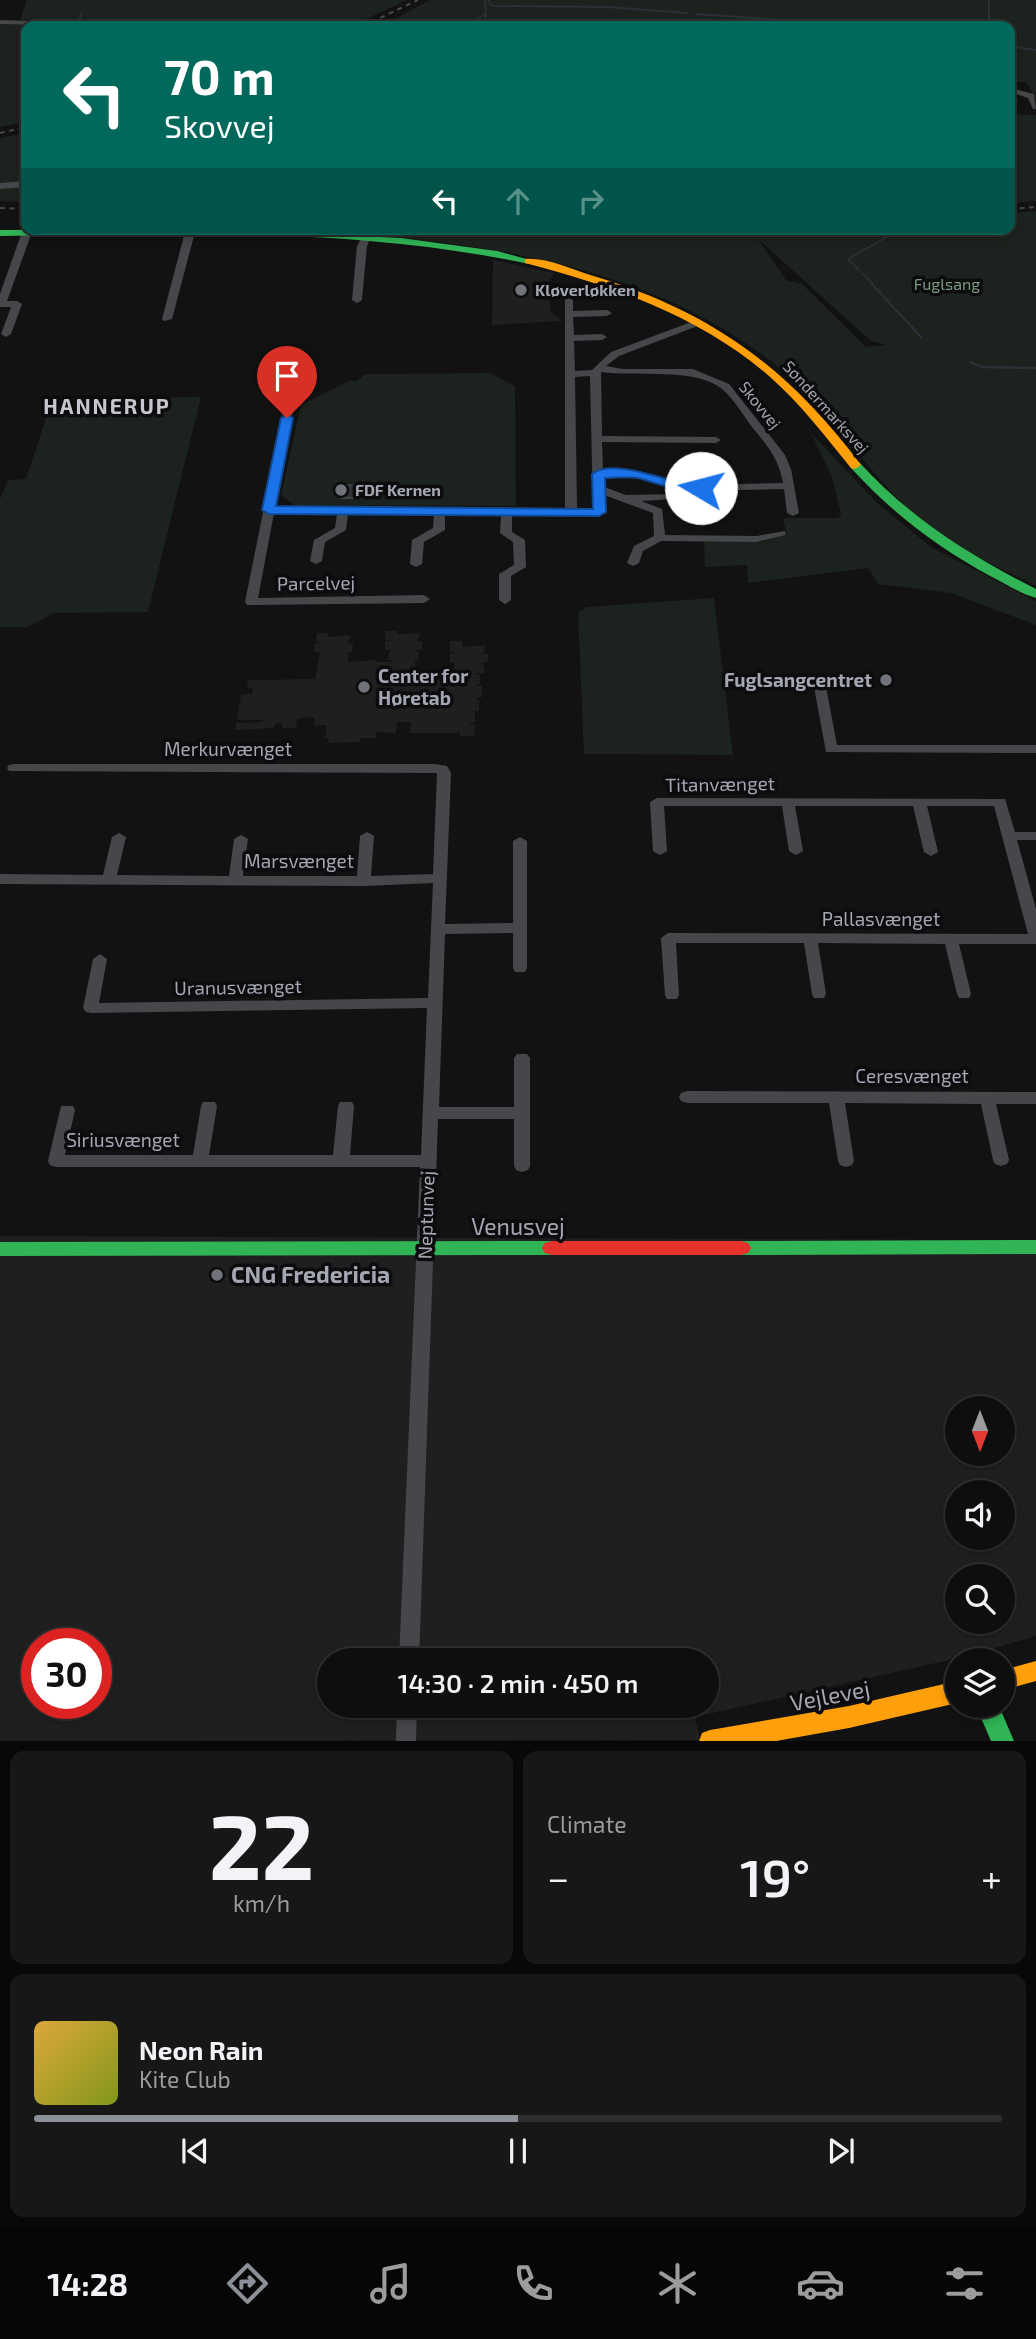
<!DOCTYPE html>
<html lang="en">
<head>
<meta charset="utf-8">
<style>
	:root { --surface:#0e0e0e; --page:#171717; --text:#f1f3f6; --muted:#9b9c9e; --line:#2e2e2e; --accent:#8c9099 }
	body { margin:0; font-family:"Exo 2",sans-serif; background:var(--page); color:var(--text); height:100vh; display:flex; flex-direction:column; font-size:26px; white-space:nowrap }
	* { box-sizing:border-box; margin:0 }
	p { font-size:23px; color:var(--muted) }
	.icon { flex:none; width:38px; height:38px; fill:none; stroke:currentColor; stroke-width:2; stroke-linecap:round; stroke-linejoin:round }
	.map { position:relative; height:1741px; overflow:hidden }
	.drawer { display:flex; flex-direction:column; gap:10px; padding:10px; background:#080808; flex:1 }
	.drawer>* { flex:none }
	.top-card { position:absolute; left:21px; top:21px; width:994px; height:214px; border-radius:14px; box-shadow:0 4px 10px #0003,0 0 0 2px var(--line); background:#00695c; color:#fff; overflow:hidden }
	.needle { width:46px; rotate:180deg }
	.controls { position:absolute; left:945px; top:1396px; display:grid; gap:14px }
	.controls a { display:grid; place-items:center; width:70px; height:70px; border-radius:50%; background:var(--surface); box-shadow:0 4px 10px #0003,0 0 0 2px var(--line); font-size:35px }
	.speed { position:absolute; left:21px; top:1628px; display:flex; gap:14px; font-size:35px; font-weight:700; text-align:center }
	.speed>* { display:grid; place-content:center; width:91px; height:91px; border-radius:50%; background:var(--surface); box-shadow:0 4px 10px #0003,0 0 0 2px var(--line); line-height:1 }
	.speed .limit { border:10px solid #d22; background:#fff; color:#111 }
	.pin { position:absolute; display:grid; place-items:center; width:60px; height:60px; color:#fff; margin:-72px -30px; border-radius:50% 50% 50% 0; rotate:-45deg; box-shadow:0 0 7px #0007 }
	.pin .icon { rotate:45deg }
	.me { position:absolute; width:77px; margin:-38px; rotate:278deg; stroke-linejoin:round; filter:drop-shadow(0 0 5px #0008) }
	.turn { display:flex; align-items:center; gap:24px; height:147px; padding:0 28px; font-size:32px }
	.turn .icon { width:91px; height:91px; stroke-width:2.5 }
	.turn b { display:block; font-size:49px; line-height:60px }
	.lanes { display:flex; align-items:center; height:66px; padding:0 28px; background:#0003; justify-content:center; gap:35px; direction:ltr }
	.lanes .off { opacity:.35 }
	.big { font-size:52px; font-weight:600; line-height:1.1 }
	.drawer .widget { flex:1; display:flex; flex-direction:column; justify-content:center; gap:10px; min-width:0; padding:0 24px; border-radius:14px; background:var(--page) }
	.drawer .dial { align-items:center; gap:0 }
	.dial b { font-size:91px; line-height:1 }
	.song { display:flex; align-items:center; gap:21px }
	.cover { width:84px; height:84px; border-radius:10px; background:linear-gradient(135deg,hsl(40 70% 55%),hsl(70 70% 35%)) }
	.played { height:7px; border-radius:4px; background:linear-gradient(90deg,var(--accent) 50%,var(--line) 50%) }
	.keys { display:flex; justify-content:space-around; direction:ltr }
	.heat { display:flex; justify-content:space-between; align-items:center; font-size:38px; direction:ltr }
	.drawer .tiles { flex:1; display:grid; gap:10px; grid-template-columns:1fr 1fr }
	.widget:last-child { grid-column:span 2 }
	.trip { position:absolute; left:317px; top:1648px; width:402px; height:70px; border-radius:35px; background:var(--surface); box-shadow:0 4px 10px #0003,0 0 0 2px var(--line); font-weight:600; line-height:70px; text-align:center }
	.tab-bar { display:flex; height:112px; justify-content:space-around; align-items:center; background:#060606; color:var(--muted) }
	.tab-bar .icon { width:49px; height:49px }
	.tab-bar .active { color:var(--accent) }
	.tab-bar b { font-size:32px; color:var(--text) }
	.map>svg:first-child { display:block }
	.built { fill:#1f1f20; fill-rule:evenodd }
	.green { fill:#1c221d; fill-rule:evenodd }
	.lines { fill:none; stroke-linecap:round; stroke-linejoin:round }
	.stream-far1 { stroke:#2a3036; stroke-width:2 }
	.stream { stroke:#2a3036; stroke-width:2.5 }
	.building { fill:#323235; stroke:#414245; stroke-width:2 }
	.street { fill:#46474b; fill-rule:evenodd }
	.fast { fill:#30b455; fill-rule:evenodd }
	.slow { fill:#ff9f0a; fill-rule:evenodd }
	.jam { fill:#e5322d; fill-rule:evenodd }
	.rail { stroke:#48494b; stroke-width:2; stroke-dasharray:5 4.5; stroke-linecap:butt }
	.route { fill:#1a73e8; stroke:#114b97; stroke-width:2 }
	.poi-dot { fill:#71737a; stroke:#0c0c0e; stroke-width:2.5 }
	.labels { text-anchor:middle; stroke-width:7; stroke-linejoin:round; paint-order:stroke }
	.far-park-label { font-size:16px; fill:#7d9b81; stroke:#0c0c0e }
	.far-poi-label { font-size:16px; font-weight:bold; fill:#a4a7b2; stroke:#0c0c0e; text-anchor:start }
	.far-street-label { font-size:16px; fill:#a4a7b2; stroke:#0c0c0e }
	.street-label { font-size:19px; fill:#a4a7b2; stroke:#0c0c0e }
	.poi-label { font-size:19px; font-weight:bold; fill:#a4a7b2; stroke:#0c0c0e; text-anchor:start }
	.far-district-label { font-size:21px; font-weight:bold; letter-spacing:2px; fill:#c5c6ce; stroke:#0c0c0e }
	.near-street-label { font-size:23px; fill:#a4a7b2; stroke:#0c0c0e }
	.near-poi-label { font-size:23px; font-weight:bold; fill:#a4a7b2; stroke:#0c0c0e; text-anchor:start }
</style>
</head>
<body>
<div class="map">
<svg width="1036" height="1741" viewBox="0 0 1036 1741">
	<rect width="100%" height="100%" fill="#121212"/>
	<path class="built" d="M493 260 554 273 549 281V300L551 312 563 321 492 325Z
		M386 631H397L398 634 420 633 417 641H422V650H414L419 652 418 660H415L416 673H410V678L414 675H427V678L431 675H456V678H459V673H452L455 663 450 662V654L455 652H450V641H462L463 647 485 645 484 652 479 654H488V662L478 664 484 665V673H475L480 675V684L475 686H482V697L475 698 479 700V711H475V722L468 723 475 725 474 736H460L459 731 456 733H410L411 722H397L396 733 376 732V738H361L360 742 328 743 329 738H325L327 725 314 726 315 718 312 717 297 719 296 728H282V723H276L274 728 235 730 236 723 263 722V720H237L241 695 252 694 253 688H247L248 680 315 679 320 652H314L315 644 321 642 316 641 317 633H328V637L351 635 348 643 353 644 352 652 344 654H348V662L376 660V662H391L392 660H387L390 650H385V641H390L385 639Z
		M0 1236 1036 1240V1636L967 1656 695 1717 700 1740 0 1741ZM957 1409H1003V1454H957ZM957 1493H1003V1538H957ZM957 1577H1003V1622H957ZM37 1643H96V1703H37ZM329 1661H707V1706H329Z"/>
	<path class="green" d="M27 0H407L351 26H110L0 21 20 20Z
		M430 0H1036V99L1026 82H1010V26H381Z
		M0 23 81 26H26V122L0 127Z
		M1010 114 1036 115V201L1010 203Z
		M26 133V202L0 201V138Z
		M1036 211V586C984 561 934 537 894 495 860 459 833 416 797 383 651 251 434 235 247 229H1010V213ZM758 239 871 341 886 345 866 347 802 284 786 280Z
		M490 373 515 386 516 506 294 505 281 495 301 405 349 381H357L365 374Z
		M201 397 148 612 54 613 28 627H0V499L8 480 26 479 50 406H68L70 398Z
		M811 433 877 503 931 547 1036 601V625L951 593 878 584 868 568 748 583 747 565 705 567 704 541 763 542 786 532 783 518H838L841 514 832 477Z
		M714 598 733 755 584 754 578 613 586 607Z"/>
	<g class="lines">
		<path class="stream-far1" d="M485 0 486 21 496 26
			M489 0 490 5 495 6 607 7 687 13
			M989 0V26
			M696 14 872 26
			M78 23 82 13
			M466 26 485 14
			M1010 46 1036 50
			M859 270 848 259 894 233
			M863 274 872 283"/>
		<path class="stream" d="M870 282 922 338
			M970 362 982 367 1036 368"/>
	</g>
	<path class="building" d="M343 485 372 486 370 498H341Z"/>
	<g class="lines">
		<path class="street" d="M0 20 101 24 105 26 0 24Z
			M1010 88 1034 94 1036 109H1033L1028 98 1010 92Z
			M26 181V187L0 189V183Z
			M27 229 32 232 7 301H17L22 304 11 334 6 337 1 334 11 307H0V294L22 232Z
			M190 229 195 232 172 319 164 321 162 319 185 232Z
			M366 234 371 237 367 246 362 300 357 303 352 300 357 246 363 235Z
			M565 294 573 296V311L607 310 612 313 607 316 573 317 574 335 602 334 607 337 602 340 574 341 575 371 592 370 611 352 694 321H700V325L619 356 606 366 623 369H693L729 384 785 455 791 469 799 513 793 516 787 513 784 489 690 491 636 477H603L604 487 626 495 679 494 681 496 675 499 641 501 662 509 665 535 757 536 785 531V535L757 542 661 541 643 551 639 563 633 566 627 563 634 546 654 536 653 513 604 495 605 512 599 515H512V532L525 540 526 567 511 576V600L505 604 499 600V574L514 565 513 542 500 533 501 515 445 514V530L424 542 422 564 416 567 410 564 412 540 433 528 434 514H348L346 530 325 542 322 561 316 564 310 561 314 540 335 528 337 514 274 513 258 598 424 595 430 599 424 603 247 605 245 602 287 393 291 392 296 395 275 507 565 508ZM601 372C635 377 696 367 722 389 734 399 743 415 752 427 767 445 779 459 783 483L690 485 636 471H603L602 442 716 443 721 440 716 437 602 436ZM590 376 593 509 577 508 575 377Z
			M820 683 826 687 837 745H1036V753L826 752 814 687Z
			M14 764H435L447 766 451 773 445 924 513 923V841L520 837 527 841V968L525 972H515L513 968V933L445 934 439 1107H514V1058L517 1054H527L530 1058V1166L528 1170 522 1172 516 1170 514 1166V1119H438L419 1661H399L420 1167H56L50 1165 48 1161 61 1106H73L75 1110 65 1155H193L201 1106 203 1102H215L217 1106 209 1155H333L338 1106 340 1102H352L354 1106 350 1155H421L427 1008 91 1013 86 1012 83 1008 93 959 100 954 107 959 99 1003 428 998 433 883 364 886 0 884V874L103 875 112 837 119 833 126 837 117 875 229 876 234 839 241 835 248 839 243 876H357L360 836 367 832 374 836 371 876 433 874 437 773 9 771 7 768 9 765Z
			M657 798 1005 799 1015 832H1036V840H1017L1036 909V944H959L971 994 969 998H959L957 994 945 944 818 943 826 994 824 998H814L812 994 804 943H676L679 995 677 999H667L665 995 661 938 668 933 1028 934 994 806H927L938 852 931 856 924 852 913 806H795L803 851 796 855 789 851 782 806H664L667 851 660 855 653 851 650 802Z
			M687 1091 1036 1092V1104H996L1009 1160 1007 1164 1001 1166 995 1164 993 1160 981 1104 845 1103 854 1161 852 1165 846 1167 840 1165 838 1161 829 1103H687L681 1101 679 1097 681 1093Z
			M397 1706H417L416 1741H396Z"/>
		<path class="fast" d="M204 229 401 238 497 251 534 261 529 264C357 227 175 233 0 236V230Z
			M855 461 859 462C910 518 969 555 1036 589V598C1021 594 1006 584 992 577 938 548 892 513 851 468L849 465Z
			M1036 1240V1254L741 1255 734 1253 731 1248 734 1243 741 1241Z
			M552 1241 559 1243 562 1248 559 1253 552 1255 0 1256V1242Z
			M976 1706H999L1014 1741H991Z"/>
		<path class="slow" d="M525 259C544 257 569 268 587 274 707 309 786 365 861 465L855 469 851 468C825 436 800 403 769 376 700 316 613 286 525 263Z
			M1036 1661V1681L1003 1690V1670Z
			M957 1681V1703L849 1728 776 1741H699L702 1733 710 1730 849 1706Z"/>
		<path class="jam" d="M552 1241H741L748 1243 751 1248 748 1253 741 1255H552L545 1253 542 1248 545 1243Z"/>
		<path class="rail" d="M363 26 418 0
			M0 133 26 127
			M0 208 26 209
			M1010 209 1036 207"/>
	</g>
	<path class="route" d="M287 414 293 418 276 506 593 509 592 474C612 459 658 478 680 482 690 484 700 482 708 488 693 499 655 482 638 478 627 476 615 478 605 478L606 512 599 516 269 514 262 510 281 418Z"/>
	<g class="poi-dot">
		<circle cx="521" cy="290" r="7"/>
		<circle cx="341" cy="490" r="7"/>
		<circle cx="886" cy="680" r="7"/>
		<circle cx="364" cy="687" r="7"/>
		<circle cx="217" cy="1275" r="7"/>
	</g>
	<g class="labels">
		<g class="far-park-label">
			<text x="947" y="290">Fuglsang</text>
		</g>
		<g class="far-poi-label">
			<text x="535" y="296">Kløverløkken</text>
			<text x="355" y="496">FDF Kernen</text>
		</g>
		<g class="far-street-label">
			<text transform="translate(760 405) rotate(51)" y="6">Skovvej</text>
			<text transform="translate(826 407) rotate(48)" y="6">Søndermarksvej</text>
		</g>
		<g class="street-label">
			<text transform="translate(316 583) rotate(-1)" y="7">Parcelvej</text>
			<text x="228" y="756">Merkurvænget</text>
			<text transform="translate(720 784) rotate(-1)" y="7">Titanvænget</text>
			<text x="299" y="868">Marsvænget</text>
			<text x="881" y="926">Pallasvænget</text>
			<text transform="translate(238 987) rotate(-1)" y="7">Uranusvænget</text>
			<text x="912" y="1083">Ceresvænget</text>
			<text x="123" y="1147">Siriusvænget</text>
			<text transform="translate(426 1215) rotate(-88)" y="7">Neptunvej</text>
		</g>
		<g class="poi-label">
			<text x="378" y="683">Center for<tspan x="378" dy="22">Høretab</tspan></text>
			<text x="872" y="687" text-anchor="end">Fuglsangcentret</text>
		</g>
		<g class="far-district-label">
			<text x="107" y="414">HANNERUP</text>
		</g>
		<g class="near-street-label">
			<text x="518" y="1235">Venusvej</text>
			<text transform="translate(830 1696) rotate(-11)" y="8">Vejlevej</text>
		</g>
		<g class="near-poi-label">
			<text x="231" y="1283">CNG Fredericia</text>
		</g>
	</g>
</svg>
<div class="controls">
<a><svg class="needle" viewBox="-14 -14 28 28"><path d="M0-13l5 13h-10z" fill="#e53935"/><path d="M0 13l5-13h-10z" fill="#9b9c9e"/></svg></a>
<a><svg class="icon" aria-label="sound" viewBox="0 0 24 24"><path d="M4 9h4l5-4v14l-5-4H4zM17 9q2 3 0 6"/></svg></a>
<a><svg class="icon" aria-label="search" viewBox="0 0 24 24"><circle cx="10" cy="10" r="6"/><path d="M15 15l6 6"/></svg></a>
<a><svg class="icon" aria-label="layers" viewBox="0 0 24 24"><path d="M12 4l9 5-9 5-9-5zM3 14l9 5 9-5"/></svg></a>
</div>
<div class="speed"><div class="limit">30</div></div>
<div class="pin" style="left:287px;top:418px;background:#d93025"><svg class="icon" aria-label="arrive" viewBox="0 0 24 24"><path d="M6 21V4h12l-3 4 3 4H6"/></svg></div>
<svg class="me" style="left:701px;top:488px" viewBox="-20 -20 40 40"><circle r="19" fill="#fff"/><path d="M0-13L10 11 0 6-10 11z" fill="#1a73e8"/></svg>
<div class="trip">14:30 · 2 min · 450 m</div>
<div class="top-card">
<div class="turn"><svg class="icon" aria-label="left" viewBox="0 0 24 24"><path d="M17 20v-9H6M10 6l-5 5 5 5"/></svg><div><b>70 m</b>Skovvej</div></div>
<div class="lanes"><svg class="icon" aria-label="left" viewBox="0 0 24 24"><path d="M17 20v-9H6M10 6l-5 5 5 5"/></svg><svg class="icon off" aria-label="ahead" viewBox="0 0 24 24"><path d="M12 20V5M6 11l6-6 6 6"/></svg><svg class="icon off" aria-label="right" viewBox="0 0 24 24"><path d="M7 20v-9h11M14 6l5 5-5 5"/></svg></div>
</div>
</div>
<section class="drawer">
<div class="tiles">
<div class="widget dial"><b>22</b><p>km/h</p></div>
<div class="widget"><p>Climate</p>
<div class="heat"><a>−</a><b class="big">19°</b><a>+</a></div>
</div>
<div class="widget">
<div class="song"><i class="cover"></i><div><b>Neon Rain</b><p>Kite Club</p></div></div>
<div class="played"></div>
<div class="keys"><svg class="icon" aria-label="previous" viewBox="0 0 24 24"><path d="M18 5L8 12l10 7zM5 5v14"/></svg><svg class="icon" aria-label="pause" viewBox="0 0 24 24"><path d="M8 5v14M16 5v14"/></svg><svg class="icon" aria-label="next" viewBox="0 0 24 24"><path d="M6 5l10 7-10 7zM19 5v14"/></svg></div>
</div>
</div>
</section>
<nav class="tab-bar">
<b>14:28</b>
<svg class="icon active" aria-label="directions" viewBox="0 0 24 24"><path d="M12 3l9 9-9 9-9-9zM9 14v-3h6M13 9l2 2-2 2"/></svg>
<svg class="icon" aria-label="music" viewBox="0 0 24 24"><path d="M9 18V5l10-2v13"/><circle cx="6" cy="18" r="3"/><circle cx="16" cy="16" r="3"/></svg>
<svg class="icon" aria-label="phone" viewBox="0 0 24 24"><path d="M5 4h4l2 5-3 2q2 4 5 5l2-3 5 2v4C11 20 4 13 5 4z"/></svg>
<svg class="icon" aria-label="climate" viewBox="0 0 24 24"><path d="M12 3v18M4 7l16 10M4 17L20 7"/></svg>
<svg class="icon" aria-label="car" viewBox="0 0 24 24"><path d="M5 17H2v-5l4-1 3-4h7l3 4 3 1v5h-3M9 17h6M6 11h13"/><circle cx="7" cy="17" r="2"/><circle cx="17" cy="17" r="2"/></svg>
<svg class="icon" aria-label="filters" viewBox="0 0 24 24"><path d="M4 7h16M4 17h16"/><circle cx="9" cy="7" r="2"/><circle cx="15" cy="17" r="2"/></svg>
</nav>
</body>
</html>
